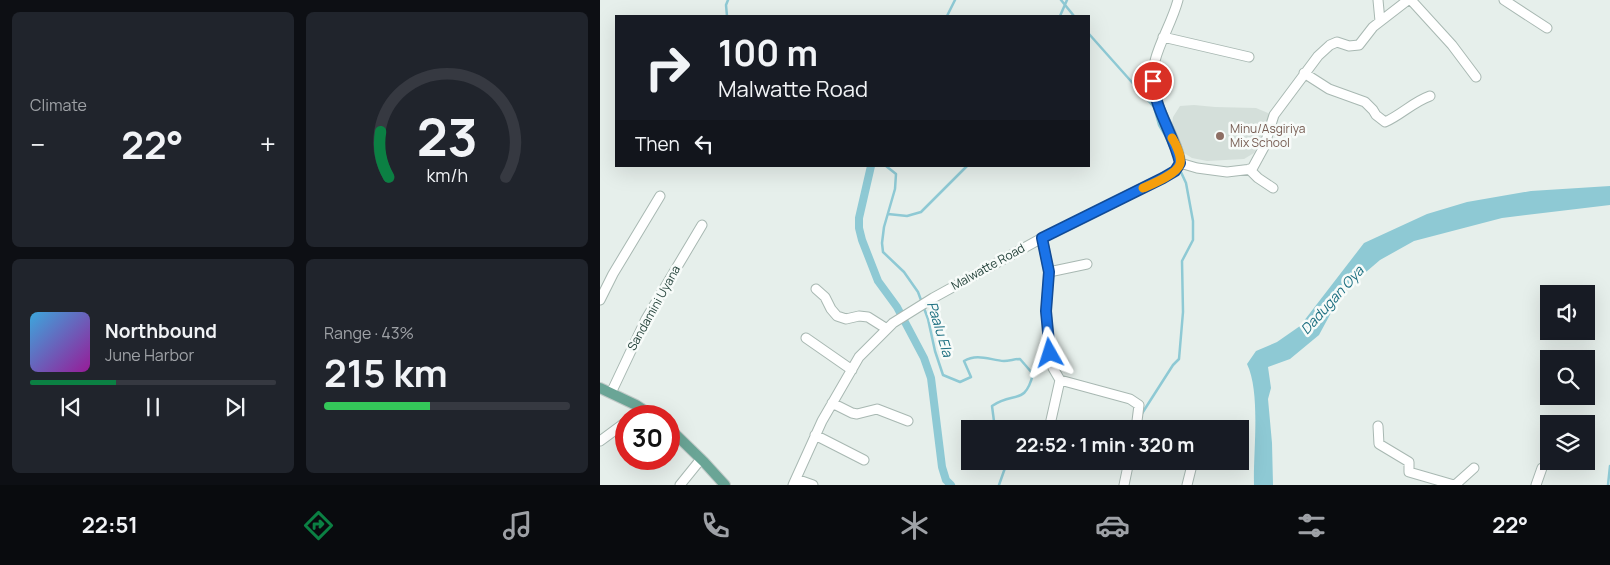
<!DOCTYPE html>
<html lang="en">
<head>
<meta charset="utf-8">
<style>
	:root { --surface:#171b24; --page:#20242c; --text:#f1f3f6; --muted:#9ea1a6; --line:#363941; --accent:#0b8043 }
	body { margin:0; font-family:Manrope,sans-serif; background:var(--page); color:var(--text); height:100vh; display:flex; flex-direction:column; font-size:19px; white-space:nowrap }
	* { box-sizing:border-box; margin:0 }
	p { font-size:16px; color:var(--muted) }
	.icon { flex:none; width:28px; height:28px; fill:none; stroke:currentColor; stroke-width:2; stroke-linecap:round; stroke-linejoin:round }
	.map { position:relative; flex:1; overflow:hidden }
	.panel { display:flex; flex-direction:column; gap:12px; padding:12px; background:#0d0f14; width:600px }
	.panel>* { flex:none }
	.banner { position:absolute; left:15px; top:15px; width:475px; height:152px; border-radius:0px; box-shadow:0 5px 20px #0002; background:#171b24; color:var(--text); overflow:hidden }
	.buttons { position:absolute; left:940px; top:285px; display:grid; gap:10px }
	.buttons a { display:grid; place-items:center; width:55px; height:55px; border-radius:0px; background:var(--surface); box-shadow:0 5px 20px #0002; font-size:25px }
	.speed { position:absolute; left:15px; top:405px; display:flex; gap:10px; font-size:25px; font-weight:700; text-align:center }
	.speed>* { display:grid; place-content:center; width:65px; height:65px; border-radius:50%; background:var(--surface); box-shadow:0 5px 20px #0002; line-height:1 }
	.speed .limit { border:8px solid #d22; background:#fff; color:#111 }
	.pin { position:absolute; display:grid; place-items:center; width:42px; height:42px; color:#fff; margin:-21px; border:2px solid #fff; border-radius:50%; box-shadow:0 1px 5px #0007 }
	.me { position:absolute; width:55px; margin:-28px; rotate:354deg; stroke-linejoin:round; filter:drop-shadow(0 0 4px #0008) }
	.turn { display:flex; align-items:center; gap:18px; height:105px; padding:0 20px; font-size:22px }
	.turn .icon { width:65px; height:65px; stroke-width:2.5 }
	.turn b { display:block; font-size:35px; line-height:42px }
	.then { display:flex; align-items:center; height:48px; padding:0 20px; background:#0003; gap:10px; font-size:19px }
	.big { font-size:38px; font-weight:700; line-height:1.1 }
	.panel .card { flex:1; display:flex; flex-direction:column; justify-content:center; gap:8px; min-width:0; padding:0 18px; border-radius:8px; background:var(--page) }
	.panel .dial { align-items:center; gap:0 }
	.dial svg { height:130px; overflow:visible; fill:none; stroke:var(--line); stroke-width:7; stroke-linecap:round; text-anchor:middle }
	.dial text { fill:var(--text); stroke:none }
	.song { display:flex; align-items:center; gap:15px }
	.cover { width:60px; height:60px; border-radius:8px; background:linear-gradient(135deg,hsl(200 70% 55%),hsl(300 70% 35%)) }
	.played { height:5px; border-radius:2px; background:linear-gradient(90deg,var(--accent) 35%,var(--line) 35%) }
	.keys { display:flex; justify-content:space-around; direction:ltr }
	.heat { display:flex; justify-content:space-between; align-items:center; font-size:28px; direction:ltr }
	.charge { height:8px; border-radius:4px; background:linear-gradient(90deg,#34c759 43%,var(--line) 0) }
	.panel .tiles { flex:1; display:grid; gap:12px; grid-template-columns:repeat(2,1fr) }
	.trip { position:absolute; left:361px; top:420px; width:288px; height:50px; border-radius:0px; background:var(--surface); box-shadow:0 5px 20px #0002; font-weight:700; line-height:50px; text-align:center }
	.dock { display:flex; height:80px; justify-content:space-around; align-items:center; background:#090b0e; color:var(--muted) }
	.dock .icon { width:35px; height:35px }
	.dock .selected { color:var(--accent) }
	.dock b { font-size:22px; color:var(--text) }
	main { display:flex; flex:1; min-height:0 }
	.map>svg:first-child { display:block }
	.built { fill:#d4dfda }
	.water { fill:#8ec9d4 }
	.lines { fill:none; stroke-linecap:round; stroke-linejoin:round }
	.stream { stroke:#8ec9d4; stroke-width:2.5 }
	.canal { stroke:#8ec9d4; stroke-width:8 }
	.minor-casing { stroke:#a8b8b2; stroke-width:11 }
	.major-casing { stroke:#c2cac8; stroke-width:12 }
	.minor { stroke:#fff; stroke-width:9 }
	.major { stroke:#6aa596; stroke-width:10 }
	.route-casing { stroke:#114b97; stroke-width:12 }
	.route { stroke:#1a73e8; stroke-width:9 }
	.slow { stroke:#f59e0b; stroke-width:9 }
	.education-dot { fill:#8d6e63; stroke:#f7fbf9; stroke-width:2 }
	.labels { text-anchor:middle; stroke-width:5; stroke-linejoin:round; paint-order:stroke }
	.education-label { font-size:12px; fill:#785e54; stroke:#f7fbf9; text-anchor:start }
	.street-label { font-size:12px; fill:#24423a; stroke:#f7fbf9 }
	.water-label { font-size:14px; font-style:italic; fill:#1c6f80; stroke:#f7fbf9 }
</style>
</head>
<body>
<main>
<section class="panel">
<div class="tiles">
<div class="card"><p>Climate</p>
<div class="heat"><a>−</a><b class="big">22°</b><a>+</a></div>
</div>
<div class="card dial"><svg viewBox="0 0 100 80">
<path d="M14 69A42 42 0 1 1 86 69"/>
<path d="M14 69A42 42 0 0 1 9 41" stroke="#0b8043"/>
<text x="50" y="56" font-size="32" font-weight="700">23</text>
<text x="50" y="72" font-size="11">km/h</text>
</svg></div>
<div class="card">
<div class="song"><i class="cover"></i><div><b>Northbound</b><p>June Harbor</p></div></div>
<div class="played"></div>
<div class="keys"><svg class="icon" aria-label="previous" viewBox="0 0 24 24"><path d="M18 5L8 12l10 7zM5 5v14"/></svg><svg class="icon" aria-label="pause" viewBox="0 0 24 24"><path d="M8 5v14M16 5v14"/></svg><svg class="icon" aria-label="next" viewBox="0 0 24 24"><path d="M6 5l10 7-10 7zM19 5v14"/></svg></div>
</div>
<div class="card"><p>Range · 43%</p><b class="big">215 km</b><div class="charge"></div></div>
</div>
</section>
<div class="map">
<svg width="1010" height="485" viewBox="0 0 1010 485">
	<rect width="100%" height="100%" fill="#e6efeb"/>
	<path class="built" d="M594 105 615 107 656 108 668 113 670 117 666 129 654 153 644 159 607 161 592 158 584 153 572 124 573 117 580 106Z"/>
	<path class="water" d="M1010 186V205L902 218 814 241 780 260 759 278 739 298 719 335 690 359 668 367 671 388 668 399 672 443 673 485H654C653 452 661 393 647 364L656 351 677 342 700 326 764 243 827 214 867 202 931 191Z"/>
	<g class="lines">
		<path class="stream" d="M461 0 474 16
			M127 16 126 5 128 0
			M347 16 355 0
			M460 16 467 0
			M489 34 554 107 559 125 565 135 576 160
			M286 166 296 174 295 189 284 227 282 243 283 252 304 272 318 292 328 319 335 351 343 375 360 382 371 377 364 361C377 353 390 360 404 361 409 361 415 359 420 359L433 374C425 406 414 391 392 406L395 429
			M288 214 307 216 321 212 367 166
			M541 415 573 365 579 359 583 312 582 261 593 240V221L586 183 580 170
			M370 444 364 441V429L371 422 383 429
			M399 485 405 468 402 461
			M1008 485 1010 466"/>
		<path class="canal" d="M271 166 259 218V228L262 240 278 281 297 307 324 358 331 378 342 467 346 480 351 485"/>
		<g class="minor-casing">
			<path id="minor" d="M778 0 780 21
				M811 0 852 45 876 77
				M904 0 947 28
				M563 37 649 57
				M704 73 729 89 765 102 773 110 776 115 785 122C801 115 813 102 830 96
				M580 163 597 168 627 172 652 169 664 147 674 115 718 56 730 45 737 42 749 46 759 45 773 27 808 0
				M649 169 658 178 673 188
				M442 238 449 272 446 311 450 353 453 368 460 380 449 429
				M449 272 487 264
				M216 289 225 297 231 309 237 316 246 319 259 316 268 317 287 329
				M0 300 13 274 60 196
				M206 338 252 370
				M460 380 530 399 539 405 536 429
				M11 393 46 319 102 225
				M232 403 252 413 257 414 277 409 308 421
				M33 416 41 408
				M778 426 779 444 809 462V472L854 485
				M215 435 264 460
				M0 441 26 422
				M196 479 213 485
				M80 485 101 459
				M193 485 222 421 259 357 293 323 333 298 442 238 563 178C568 175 579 170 580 163 582 149 557 110 554 91 547 58 570 31 578 0
				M524 485 529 461
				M587 485 593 461
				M855 485 874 468
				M936 485 942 468"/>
		</g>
		<g class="major-casing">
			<path id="major" d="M0 388 36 405 53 416
				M69 428 104 462 125 485"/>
		</g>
		<use href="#minor" class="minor"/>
		<use href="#major" class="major"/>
	</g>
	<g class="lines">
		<g class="route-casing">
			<path id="route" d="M450 353 446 311 449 272 442 238 563 178 575 171 580 163C574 135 555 110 553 81"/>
		</g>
		<use href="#route" class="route"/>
		<path class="slow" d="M543 188C552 184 577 174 580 164 582 157 576 144 572 138"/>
	</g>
	<circle class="education-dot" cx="620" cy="136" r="5"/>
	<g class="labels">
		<g class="education-label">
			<text x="630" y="133">Minu/Asgiriya<tspan x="630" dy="14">Mix School</tspan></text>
		</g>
		<g class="street-label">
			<text transform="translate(388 267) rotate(-29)" y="4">Malwatte Road</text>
			<text transform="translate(54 308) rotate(-61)" y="4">Sandamini Uyana</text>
		</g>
		<g class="water-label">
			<text transform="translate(732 300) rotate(-48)" y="5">Dadugan Oya</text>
			<text transform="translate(340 329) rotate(73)" y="5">Paalu Ela</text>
		</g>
	</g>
</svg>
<div class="buttons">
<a><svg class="icon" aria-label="sound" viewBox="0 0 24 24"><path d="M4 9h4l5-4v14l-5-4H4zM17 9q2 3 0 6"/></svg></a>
<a><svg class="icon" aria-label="search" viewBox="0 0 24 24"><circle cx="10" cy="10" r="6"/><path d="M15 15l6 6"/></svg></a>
<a><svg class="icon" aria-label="layers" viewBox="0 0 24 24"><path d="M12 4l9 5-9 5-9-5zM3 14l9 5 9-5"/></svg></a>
</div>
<div class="speed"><div class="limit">30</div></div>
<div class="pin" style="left:553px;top:81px;background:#d93025"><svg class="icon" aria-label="arrive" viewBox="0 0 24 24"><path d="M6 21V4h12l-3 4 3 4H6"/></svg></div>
<svg class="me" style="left:450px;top:353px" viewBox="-20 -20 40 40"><path d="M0-17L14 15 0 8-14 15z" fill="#1a73e8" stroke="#fff" stroke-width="4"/></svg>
<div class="trip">22:52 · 1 min · 320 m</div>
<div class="banner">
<div class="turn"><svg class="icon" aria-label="right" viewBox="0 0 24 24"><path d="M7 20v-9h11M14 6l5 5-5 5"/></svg><div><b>100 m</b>Malwatte Road</div></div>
<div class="then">Then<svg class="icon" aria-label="left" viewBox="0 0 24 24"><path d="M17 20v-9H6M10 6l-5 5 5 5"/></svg></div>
</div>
</div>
</main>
<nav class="dock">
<b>22:51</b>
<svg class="icon selected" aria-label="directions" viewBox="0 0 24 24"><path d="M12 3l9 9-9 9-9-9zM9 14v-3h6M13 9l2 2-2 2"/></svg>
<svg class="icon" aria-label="music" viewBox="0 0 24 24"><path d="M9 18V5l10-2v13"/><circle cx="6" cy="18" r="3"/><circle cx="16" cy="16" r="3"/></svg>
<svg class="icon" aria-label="phone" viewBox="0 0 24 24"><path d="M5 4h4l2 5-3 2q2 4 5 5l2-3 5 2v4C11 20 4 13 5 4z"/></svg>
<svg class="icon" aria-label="climate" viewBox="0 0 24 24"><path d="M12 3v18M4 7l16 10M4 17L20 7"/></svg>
<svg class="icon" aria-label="car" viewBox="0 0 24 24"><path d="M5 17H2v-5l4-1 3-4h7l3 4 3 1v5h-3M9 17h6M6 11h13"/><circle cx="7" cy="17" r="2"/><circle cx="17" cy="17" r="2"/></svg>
<svg class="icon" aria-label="filters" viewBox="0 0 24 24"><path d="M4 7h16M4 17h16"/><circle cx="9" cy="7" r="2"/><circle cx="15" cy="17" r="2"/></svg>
<b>22°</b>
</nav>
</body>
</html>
